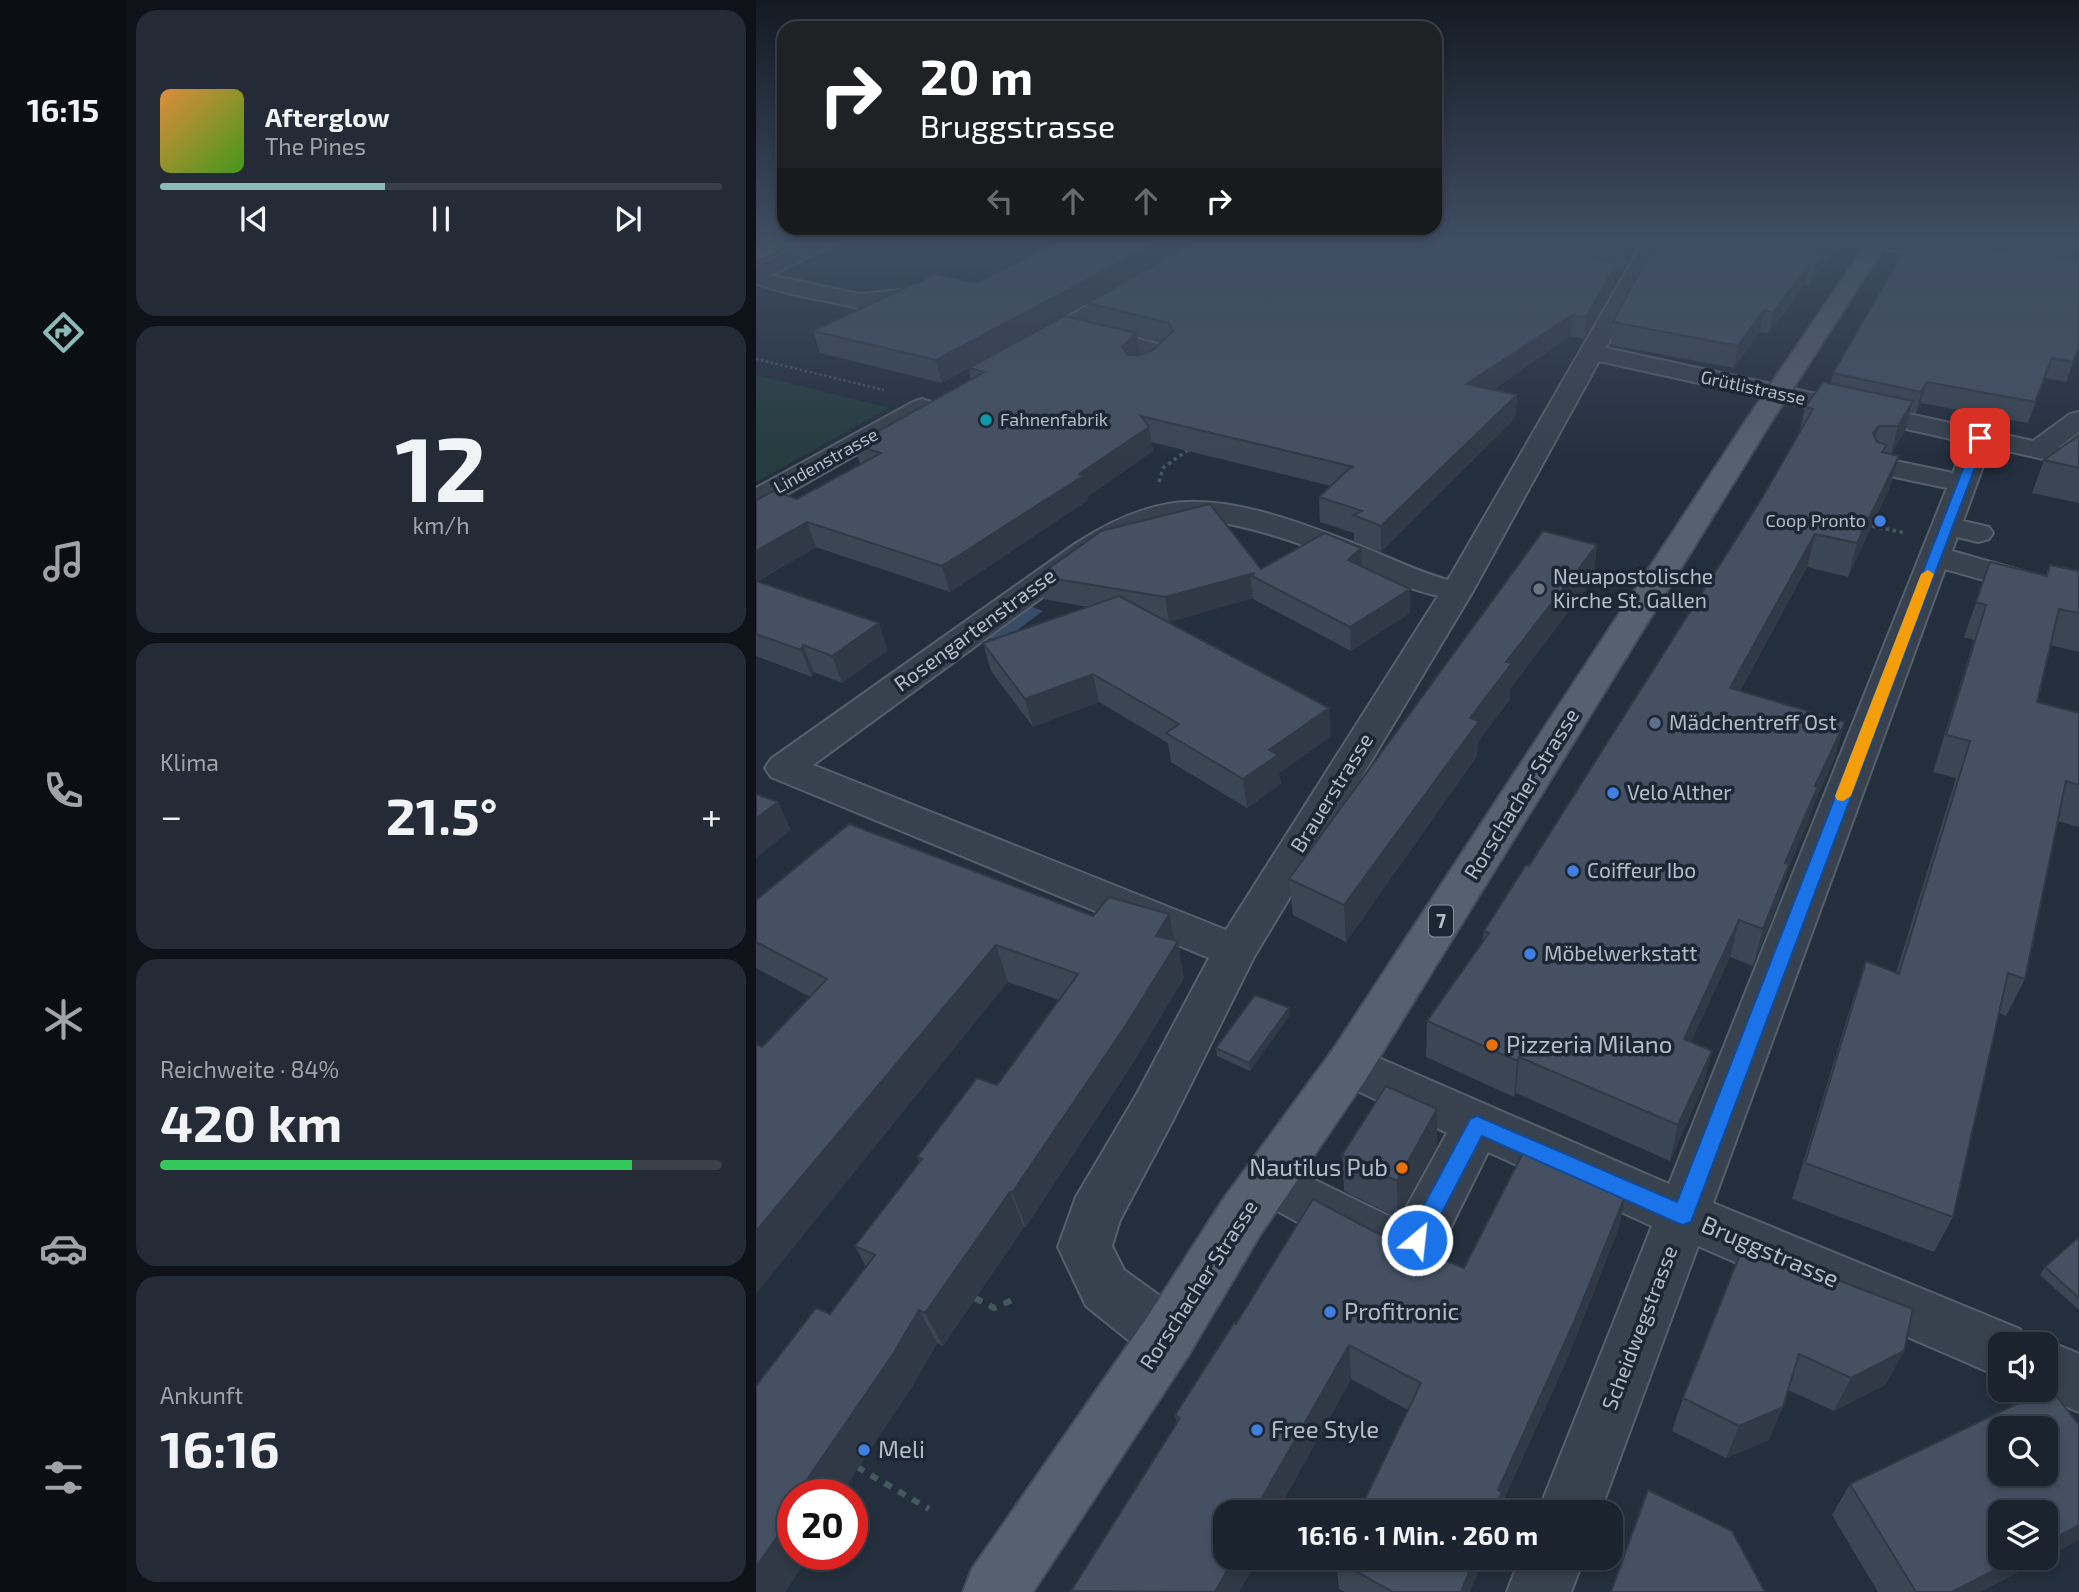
<!DOCTYPE html>
<html lang="de">
<head>
<meta charset="utf-8">
<style>
	:root { --surface:#1b232e; --page:#242b36; --text:#f1f3f6; --muted:#a0a4aa; --line:#39404a; --accent:#8bbbb9 }
	body { margin:0; font-family:"Exo 2",sans-serif; background:var(--page); color:var(--text); height:100vh; display:flex; flex-direction:column; font-size:26px; white-space:nowrap }
	* { box-sizing:border-box; margin:0 }
	p { font-size:23px; color:var(--muted) }
	.icon { flex:none; width:38px; height:38px; fill:none; stroke:currentColor; stroke-width:2; stroke-linecap:round; stroke-linejoin:round }
	.map { position:relative; flex:1; overflow:hidden }
	.panel { display:flex; flex-direction:column; gap:10px; padding:10px; background:#0f1319; width:630px }
	.panel>* { flex:none }
	.top-card { position:absolute; left:21px; top:21px; width:665px; height:214px; border-radius:21px; box-shadow:0 4px 10px #0003,0 0 0 2px var(--line); background:#202124; color:#fff; overflow:hidden }
	.buttons { position:absolute; left:1232px; top:1332px; display:grid; gap:14px }
	.buttons a { display:grid; place-items:center; width:70px; height:70px; border-radius:14px; background:var(--surface); box-shadow:0 4px 10px #0003,0 0 0 2px var(--line); font-size:35px }
	.speed { position:absolute; left:21px; top:1479px; display:flex; gap:14px; font-size:35px; font-weight:700; text-align:center }
	.speed>* { display:grid; place-content:center; width:91px; height:91px; border-radius:50%; background:var(--surface); box-shadow:0 4px 10px #0003,0 0 0 2px var(--line); line-height:1 }
	.speed .limit { border:10px solid #d22; background:#fff; color:#111 }
	.pin { position:absolute; display:grid; place-items:center; width:60px; height:60px; color:#fff; margin:-30px; border-radius:14px; box-shadow:0 4px 10px #0006 }
	.me { position:absolute; width:77px; margin:-38px; rotate:28deg; stroke-linejoin:round; filter:drop-shadow(0 0 5px #0008) }
	.turn { display:flex; align-items:center; gap:24px; height:147px; padding:0 28px; font-size:32px }
	.turn .icon { width:91px; height:91px; stroke-width:2.5 }
	.turn b { display:block; font-size:49px; line-height:60px }
	.lanes { display:flex; align-items:center; height:66px; padding:0 28px; background:#0003; justify-content:center; gap:35px; direction:ltr }
	.lanes .off { opacity:.35 }
	.big { font-size:52px; font-weight:700; line-height:1.1 }
	.panel .card { flex:1; display:flex; flex-direction:column; justify-content:center; gap:10px; min-width:0; padding:0 24px; border-radius:21px; background:var(--page) }
	.panel .dial { align-items:center; gap:0 }
	.dial b { font-size:91px; line-height:1 }
	.song { display:flex; align-items:center; gap:21px }
	.cover { width:84px; height:84px; border-radius:10px; background:linear-gradient(135deg,hsl(30 70% 55%),hsl(100 70% 35%)) }
	.played { height:7px; border-radius:4px; background:linear-gradient(90deg,var(--accent) 40%,var(--line) 40%) }
	.keys { display:flex; justify-content:space-around; direction:ltr }
	.heat { display:flex; justify-content:space-between; align-items:center; font-size:38px; direction:ltr }
	.charge { height:10px; border-radius:5px; background:linear-gradient(90deg,#34c759 84%,var(--line) 0) }
	.trip { position:absolute; left:457px; top:1500px; width:410px; height:70px; border-radius:21px; background:var(--surface); box-shadow:0 4px 10px #0003,0 0 0 2px var(--line); font-weight:700; line-height:70px; text-align:center }
	main { display:flex; flex:1; min-height:0 }
	.tab-bar { display:flex; flex-direction:column; width:126px; justify-content:space-around; align-items:center; background:#0b0e12; color:var(--muted) }
	.tab-bar .icon { width:49px; height:49px }
	.tab-bar .current { color:var(--accent) }
	.tab-bar b { font-size:32px; color:var(--text) }
	.map>svg:first-child { display:block }
	.green { fill:#263c3f }
	.water { fill:#394c67 }
	.lines { fill:none; stroke-linecap:round; stroke-linejoin:round }
	.minor-casing { stroke:#565f6c; stroke-width:4 }
	.major-casing { stroke:#414a57; stroke-width:4 }
	.highway-casing { stroke:#434c59; stroke-width:4 }
	.path-far2 { stroke:#44595c; stroke-width:2.5; stroke-dasharray:2.5 2.5; stroke-linecap:butt }
	.path-far1 { stroke:#44595c; stroke-width:3.5; stroke-dasharray:3.5 3.5; stroke-linecap:butt }
	.path { stroke:#44595c; stroke-width:6; stroke-dasharray:8 8; stroke-linecap:butt }
	.minor { fill:#38414e; fill-rule:evenodd }
	.major { fill:#56606e; fill-rule:evenodd }
	.highway { fill:#746855; fill-rule:evenodd }
	.wall { fill:#3b4654; fill-rule:evenodd }
	.shaded-wall { fill:#303945 }
	.building { fill:#455162; stroke:#303945; stroke-width:2; fill-rule:evenodd }
	.route { fill:#1a73e8; stroke:#114b97; stroke-width:2 }
	.slow { fill:#f59e0b }
	.culture-dot { fill:#0f9aa8; stroke:#1d2633; stroke-width:2.5 }
	.shop-dot { fill:#3f7fe0; stroke:#1d2633; stroke-width:2.5 }
	.worship-dot { fill:#6b7280; stroke:#1d2633; stroke-width:2.5 }
	.service-dot { fill:#5c6f8a; stroke:#1d2633; stroke-width:2.5 }
	.food-dot { fill:#e8710a; stroke:#1d2633; stroke-width:2.5 }
	.labels { text-anchor:middle; stroke-width:7; stroke-linejoin:round; paint-order:stroke }
	.far-street-label { font-size:18px; fill:#b4bcc9; stroke:#1d2633 }
	.far-poi-label { font-size:18px; fill:#b4bcc9; stroke:#1d2633; text-anchor:start }
	.shield { fill:#1d2633; stroke:#878f9c; stroke-width:2 }
	.shield-label { font-size:19px; font-weight:bold; fill:#b4bcc9 }
	.poi-label { font-size:21px; fill:#b4bcc9; stroke:#1d2633; text-anchor:start }
	.street-label { font-size:21px; fill:#b4bcc9; stroke:#1d2633 }
	.near-poi-label { font-size:24px; fill:#b4bcc9; stroke:#1d2633; text-anchor:start }
	.near-street-label { font-size:24px; fill:#b4bcc9; stroke:#1d2633 }
</style>
</head>
<body>
<main>
<nav class="tab-bar">
<b>16:15</b>
<svg class="icon current" aria-label="directions" viewBox="0 0 24 24"><path d="M12 3l9 9-9 9-9-9zM9 14v-3h6M13 9l2 2-2 2"/></svg>
<svg class="icon" aria-label="music" viewBox="0 0 24 24"><path d="M9 18V5l10-2v13"/><circle cx="6" cy="18" r="3"/><circle cx="16" cy="16" r="3"/></svg>
<svg class="icon" aria-label="phone" viewBox="0 0 24 24"><path d="M5 4h4l2 5-3 2q2 4 5 5l2-3 5 2v4C11 20 4 13 5 4z"/></svg>
<svg class="icon" aria-label="climate" viewBox="0 0 24 24"><path d="M12 3v18M4 7l16 10M4 17L20 7"/></svg>
<svg class="icon" aria-label="car" viewBox="0 0 24 24"><path d="M5 17H2v-5l4-1 3-4h7l3 4 3 1v5h-3M9 17h6M6 11h13"/><circle cx="7" cy="17" r="2"/><circle cx="17" cy="17" r="2"/></svg>
<svg class="icon" aria-label="filters" viewBox="0 0 24 24"><path d="M4 7h16M4 17h16"/><circle cx="9" cy="7" r="2"/><circle cx="15" cy="17" r="2"/></svg>
</nav>
<section class="panel">
<div class="card">
<div class="song"><i class="cover"></i><div><b>Afterglow</b><p>The Pines</p></div></div>
<div class="played"></div>
<div class="keys"><svg class="icon" aria-label="previous" viewBox="0 0 24 24"><path d="M18 5L8 12l10 7zM5 5v14"/></svg><svg class="icon" aria-label="pause" viewBox="0 0 24 24"><path d="M8 5v14M16 5v14"/></svg><svg class="icon" aria-label="next" viewBox="0 0 24 24"><path d="M6 5l10 7-10 7zM19 5v14"/></svg></div>
</div>
<div class="card dial"><b>12</b><p>km/h</p></div>
<div class="card"><p>Klima</p>
<div class="heat"><a>−</a><b class="big">21.5°</b><a>+</a></div>
</div>
<div class="card"><p>Reichweite · 84%</p><b class="big">420 km</b><div class="charge"></div></div>
<div class="card"><p>Ankunft</p><b class="big">16:16</b></div>
</section>
<div class="map">
<svg width="1323" height="1592" viewBox="0 0 1323 1592">
	<rect width="100%" height="100%" fill="#242f3e"/>
	<path class="green" d="M0 375 133 408 0 482Z"/>
	<path class="water" d="M268 604 287 611 245 642 225 635Z"/>
	<g class="lines">
		<g class="minor-casing">
			<path id="minor" d="M62 237H89L86 241 15 275 103 294 164 288 172 290 175 295 172 300 164 302 103 308 35 294 0 284V266Z
				M456 237H481L325 328 331 326 414 347 418 352C408 366 392 379 375 375L372 370 388 355 323 338 319 333 322 329 285 350H269L265 345 269 340Z
				M890 237H910L850 348 1277 441 1314 414 1323 412V432L1303 447 1323 451V467L1234 447 1207 521 1233 527 1237 533 1233 539 1222 542 1201 537 1196 551 1323 587V607L1189 569 957 1203 1264 1329 1270 1344H1244V1377L942 1246 844 1512H782L896 1226 732 1152 680 1257 639 1272 620 1265 494 1196 486 1180 494 1164 512 1157 643 1221 691 1133 576 1079 569 1065 576 1051 593 1045 913 1184 1191 488 1115 472 1111 466 1115 460 1125 458 1197 473 1209 442 843 361 717 591 498 957 416 1122 364 1220 356 1246 368 1270 432 1316 440 1336 432 1356 412 1364 392 1356 330 1306 302 1247 320 1197 382 1092 453 958 15 777 9 768 15 759 319 544C348 525 378 510 412 504 471 493 552 525 607 547 635 558 662 572 692 580ZM442 519C492 525 540 541 586 560 618 573 648 588 682 596L470 930 57 765 351 550C381 531 407 520 442 519Z
				M1129 237 1202 249 1209 251 1212 255 1209 259 1202 261 1121 248 1114 246 1111 242 1114 238Z
				M166 399 175 402 179 407 175 412 10 506 0 509V488L157 402Z
				M1290 1340 1323 1354V1412L1270 1390H1290V1344H1281Z
				M764 1558H828L815 1592H751Z"/>
		</g>
		<g class="major-casing">
			<path id="major" d="M1115 237H1135L1017 419 610 1079 504 1235 432 1356 277 1592H207L216 1569 392 1316 466 1201 576 1051 991 419Z"/>
		</g>
		<g class="highway-casing">
			<path id="highway" d="M20 237H46L43 241 0 261V247Z"/>
		</g>
		<path class="path-far2" d="M0 359 128 390"/>
		<path class="path-far1" d="M403 482 407 468 436 447
			M1116 526 1150 533"/>
		<path class="path" d="M219 1298 238 1308 261 1298
			M101 1467 173 1509"/>
		<use href="#minor" class="minor"/>
		<use href="#major" class="major"/>
		<use href="#highway" class="highway"/>
	</g>
	<path class="wall" d="M798 237H887L868 270 860 267 858 286 828 339 814 336 737 390 761 395 759 418 625 552 598 541V533L564 522 563 497 575 486 395 442 397 451 331 497 332 500 194 592 60 547 2 581 132 650 86 683 58 672 56 677 0 656V500L41 499 104 464 98 445 215 379 213 368 335 322 332 303 386 272 186 383 64 353 57 331 221 283 805 244 820 250ZM381 336 405 343 397 350 384 355Z
		M902 237H1086L1084 240 1083 245 1054 285H1049L1013 333 1004 332 978 368 855 345 857 322Z
		M1179 237H1323L1315 260 1323 347 1310 382 1289 378 1272 423 1165 403 1160 413 1154 412 1149 431 1135 454 1134 487 1092 577 1051 567 984 691 1079 757 1057 806 1052 823 1032 869 1023 900 997 966 974 957 935 1042 947 1087 914 1161 760 1093 758 1097 670 1057 671 1021 727 941 728 931 773 866 1006 498 1044 431 1049 407 1075 383 1077 373 1178 240Z
		M1323 435V503L1276 493 1288 460Z
		M841 545 837 579 754 689V699L722 742 721 756 590 942 537 915 533 879Z
		M605 548V566L654 589V613L595 651 497 599V598L413 622 409 621 573 708 574 737 523 773 525 784 491 808 415 762 412 743 343 702 277 727 235 671 227 643 331 607 288 599 282 576 505 569Z
		M1234 562 1290 575 1294 565 1323 571V652L1294 645 1281 702 1323 713V827L1301 821 1269 979 1250 1016 1243 1013 1197 1217 1178 1252 1036 1199 1097 999 1110 961 1140 973 1200 778 1177 772 1218 640 1208 637Z
		M0 900 337 916 418 940 428 978 378 1061 270 1227H268L187 1346 181 1343 156 1387 37 1554H54L29 1592H0L74 1314 110 1267 99 1246 164 1162 161 1157 241 1085 303 1000 252 982 54 997 0 968Z
		M534 1015 494 1071 461 1056 460 1048Z
		M681 1146 642 1218 588 1191 586 1155Z
		M870 1194 862 1230 812 1357 744 1508 743 1512H603L652 1410 595 1379 521 1512H469V1558H502L483 1592H316L421 1423 419 1415 480 1324 617 1231 708 1268Z
		M1323 1237V1310L1284 1275 1289 1267Z
		M1157 1309 1148 1351 1129 1385 1078 1411 1032 1390 1013 1440 970 1458 916 1431 927 1398Z
		M1094 1484 1225 1592H1122L1076 1515Z
		M580 1560 714 1592H589L583 1589Z"/>
	<path class="shaded-wall" d="M411 237H450L186 383 180 360Z
		M877 237H887L868 270 870 249Z
		M1078 237H1086L1084 240 1083 245 1054 285 1059 265Z
		M1054 264 1049 285 1013 333 1017 312Z
		M860 265 858 286 828 339 830 317Z
		M1008 310 1004 332 978 368 982 346Z
		M816 315 814 336 711 408V384Z
		M380 333 384 355 369 370 366 347Z
		M1296 358 1289 378 1272 423 1279 402Z
		M1171 382 1165 403 1160 413 1165 392Z
		M761 395 759 418 625 552V526Z
		M1157 401 1149 431 1134 457 1142 426Z
		M1123 426 1114 457 1117 433Z
		M393 427 397 451 331 497 332 500 194 592 186 566Z
		M1143 456 1134 487 1092 577 1101 543Z
		M51 522 60 547 0 582V551Z
		M1059 534 1051 567 966 723 974 688Z
		M841 545 837 579 754 689V699L722 742 721 756 590 942 588 905 714 718 750 662Z
		M605 548 606 571 592 560Z
		M499 573 494 575 497 598 413 622 409 597Z
		M654 589V613L595 651 594 627Z
		M123 623 132 650 86 683 76 656Z
		M47 645 58 672 56 677 45 650Z
		M337 674 343 702 277 727 269 699Z
		M573 708 574 737 523 773 525 784 491 808 487 779 513 750Z
		M1089 722 1079 757 1057 806 1052 823 1032 869 1023 900 997 966 1007 929 1029 863 1059 786Z
		M22 802 35 830 0 858V819Z
		M413 914 419 945 422 941 428 978 378 1061 270 1227 256 1193Z
		M983 920 974 957 920 1075 928 1039Z
		M240 945 252 982 0 1294V1231Z
		M533 1008 534 1015 494 1071 493 1063Z
		M956 1051 947 1087 914 1161 922 1125Z
		M763 1057 760 1093 758 1097 761 1061Z
		M681 1109V1146L642 1218 641 1181Z
		M254 1192 268 1227 187 1346 169 1313Z
		M870 1194 862 1230 812 1357 744 1508 743 1512H737L742 1490Z
		M163 1310 181 1343 156 1387 85 1494H41Z
		M593 1345 595 1379 521 1512H498Z
		M1148 1351 1129 1385 1078 1411 1095 1378Z
		M1027 1407 1013 1440 970 1458 983 1426Z
		M37 1514V1554H54L29 1592H0V1567Z
		M1323 1525V1540L1225 1592H1196L1262 1558H1290V1543Z
		M478 1558H502L483 1592H459Z
		M719 1558H728L714 1592H705Z"/>
	<path class="building" d="M312 237H411L180 360 57 331 157 284 167 281 178 274 221 283Z
		M448 237H795L805 244 860 265 830 317 816 315 711 384 761 395 625 526 597 515 606 511 563 497 594 468 598 467 385 416 393 427 323 474 327 476 186 566 51 522 0 551V500L17 491 41 499 125 453 98 445 228 372 213 368 308 316 380 333 366 347 371 355H384L397 350 417 331 413 323 332 303Z
		M836 237H877L870 249Z
		M902 237H1078L1059 265 1054 264 1017 312 1008 310 982 346 857 322Z
		M1156 237 1323 261V347L1317 362 1296 358 1279 402 1171 382 1165 392 1077 373Z
		M1067 382 1157 401 1142 426H1123L1117 433 1121 442 1131 445 1126 452 1143 456 1101 543 1059 534 974 688 1089 722 1059 786H1062L1029 863 1033 864 1007 929 983 920 928 1039 956 1051 922 1125 763 1057 761 1061 671 1021 733 933 728 931 770 865 773 866 1006 498 1057 409 1049 407Z
		M1323 435V468L1288 460Z
		M454 504 505 569 569 533 605 548 592 560 654 589 594 627 494 575 499 573 409 597 282 576 345 531Z
		M787 531 841 545 750 662 756 663 714 718 723 721 588 905 533 879Z
		M1234 562 1291 576 1294 565 1323 571V613L1303 609 1281 702 1323 713V785L1310 781 1269 979 1252 973 1197 1217 1049 1163 1110 961 1143 974 1214 741 1190 735 1230 605 1220 602Z
		M0 581 123 623 76 656 47 645 45 650 0 634Z
		M363 596 573 708 513 750 522 755 487 779 410 733 423 724 337 674 269 699 227 643Z
		M0 794 22 802 0 819Z
		M93 824 337 916 353 897 413 914 400 936 422 941 370 1025 256 1193 254 1192 169 1313 163 1310 137 1354 41 1494H37V1514L0 1567V1386L60 1308 74 1314 119 1255 99 1246 166 1159 161 1157 221 1078 241 1085 322 974 240 945 0 1231V1044L6 1047 71 979 0 942V900Z
		M499 995 533 1008 493 1063 460 1048Z
		M630 1086 681 1109 641 1181 586 1155Z
		M770 1147 870 1194 818 1322 742 1490 746 1492 737 1512H603L665 1383 593 1345 498 1512H469V1558H478L459 1592 315 1591 424 1418 419 1415 478 1323 480 1324 557 1199 617 1231 708 1268Z
		M1323 1237V1298L1289 1267Z
		M988 1244 1157 1309 1148 1351 1095 1378 1043 1354 1027 1407 983 1426 927 1398Z
		M1294 1388 1323 1425V1525L1290 1543V1512H1244V1558H1262L1196 1592H1160L1094 1484ZM1244 1428H1290V1474H1244Z
		M892 1490 976 1531 1009 1592H855Z
		M581 1558H719L705 1592H637L580 1560Z"/>
	<linearGradient id="sky" x2="0" y2="1"><stop stop-color="#141a22"/><stop offset="0.52" stop-color="#3f4d63"/><stop offset="1" stop-color="#3f4d63" stop-opacity="0"/></linearGradient>
	<rect width="1323" height="460" fill="url(#sky)"/>
	<path class="route" d="M1224 435 1230 438 935 1222 927 1225 919 1222 726 1136 668 1247 661 1250 653 1247 650 1240 653 1233 714 1119 721 1116 921 1202 1219 438Z"/>
	<path class="slow" d="M1172 570 1178 574 1095 796 1087 801 1081 800 1079 796 1165 574Z"/>
	<circle class="culture-dot" cx="230" cy="420" r="7"/>
	<g class="shop-dot">
		<circle cx="1124" cy="521" r="7"/>
		<circle cx="857" cy="793" r="7"/>
		<circle cx="817" cy="871" r="7"/>
		<circle cx="774" cy="954" r="7"/>
		<circle cx="574" cy="1312" r="7"/>
		<circle cx="501" cy="1430" r="7"/>
		<circle cx="108" cy="1450" r="7"/>
	</g>
	<circle class="worship-dot" cx="783" cy="589" r="7"/>
	<circle class="service-dot" cx="899" cy="723" r="7"/>
	<g class="food-dot">
		<circle cx="736" cy="1045" r="7"/>
		<circle cx="646" cy="1168" r="7"/>
	</g>
	<g class="labels">
		<g class="far-street-label">
			<text transform="translate(997 388) rotate(12)" y="6">Grütlistrasse</text>
			<text transform="translate(70 461) rotate(-29)" y="6">Lindenstrasse</text>
		</g>
		<g class="far-poi-label">
			<text x="244" y="426">Fahnenfabrik</text>
			<text x="1110" y="527" text-anchor="end">Coop Pronto</text>
		</g>
		<rect class="shield" x="673" y="905.5" width="24" height="31" rx="5"/>
		<g class="shield-label">
			<text x="685" y="928">7</text>
		</g>
		<g class="poi-label">
			<text x="797" y="584">Neuapostolische<tspan x="797" dy="24">Kirche St. Gallen</tspan></text>
			<text x="913" y="730">Mädchentreff Ost</text>
			<text x="871" y="800">Velo Alther</text>
			<text x="831" y="878">Coiffeur Ibo</text>
			<text x="788" y="961">Möbelwerkstatt</text>
		</g>
		<g class="street-label">
			<text transform="translate(219 630) rotate(-36)" y="7">Rosengartenstrasse</text>
			<text transform="translate(576 793) rotate(-58)" y="7">Brauerstrasse</text>
			<text transform="translate(766 794) rotate(-58)" y="7">Rorschacher Strasse</text>
			<text transform="translate(443 1285) rotate(-57)" y="7">Rorschacher Strasse</text>
			<text transform="translate(884 1328) rotate(-69)" y="7">Scheidwegstrasse</text>
		</g>
		<g class="near-poi-label">
			<text x="750" y="1053">Pizzeria Milano</text>
			<text x="632" y="1176" text-anchor="end">Nautilus Pub</text>
			<text x="588" y="1320">Profitronic</text>
			<text x="515" y="1438">Free Style</text>
			<text x="122" y="1458">Meli</text>
		</g>
		<g class="near-street-label">
			<text transform="translate(1014 1252) rotate(23)" y="8">Bruggstrasse</text>
		</g>
	</g>
</svg>
<div class="buttons">
<a><svg class="icon" aria-label="sound" viewBox="0 0 24 24"><path d="M4 9h4l5-4v14l-5-4H4zM17 9q2 3 0 6"/></svg></a>
<a><svg class="icon" aria-label="search" viewBox="0 0 24 24"><circle cx="10" cy="10" r="6"/><path d="M15 15l6 6"/></svg></a>
<a><svg class="icon" aria-label="layers" viewBox="0 0 24 24"><path d="M12 4l9 5-9 5-9-5zM3 14l9 5 9-5"/></svg></a>
</div>
<div class="speed"><div class="limit">20</div></div>
<div class="pin" style="left:1224px;top:438px;background:#d93025"><svg class="icon" aria-label="arrive" viewBox="0 0 24 24"><path d="M6 21V4h12l-3 4 3 4H6"/></svg></div>
<svg class="me" style="left:661px;top:1240px" viewBox="-20 -20 40 40"><circle r="17" fill="#1a73e8" stroke="#fff" stroke-width="3"/><path d="M0-11L8 9 0 5-8 9z" fill="#fff"/></svg>
<div class="trip">16:16 · 1 Min. · 260 m</div>
<div class="top-card">
<div class="turn"><svg class="icon" aria-label="right" viewBox="0 0 24 24"><path d="M7 20v-9h11M14 6l5 5-5 5"/></svg><div><b>20 m</b>Bruggstrasse</div></div>
<div class="lanes"><svg class="icon off" aria-label="left" viewBox="0 0 24 24"><path d="M17 20v-9H6M10 6l-5 5 5 5"/></svg><svg class="icon off" aria-label="ahead" viewBox="0 0 24 24"><path d="M12 20V5M6 11l6-6 6 6"/></svg><svg class="icon off" aria-label="ahead" viewBox="0 0 24 24"><path d="M12 20V5M6 11l6-6 6 6"/></svg><svg class="icon" aria-label="right" viewBox="0 0 24 24"><path d="M7 20v-9h11M14 6l5 5-5 5"/></svg></div>
</div>
</div>
</main>
</body>
</html>
